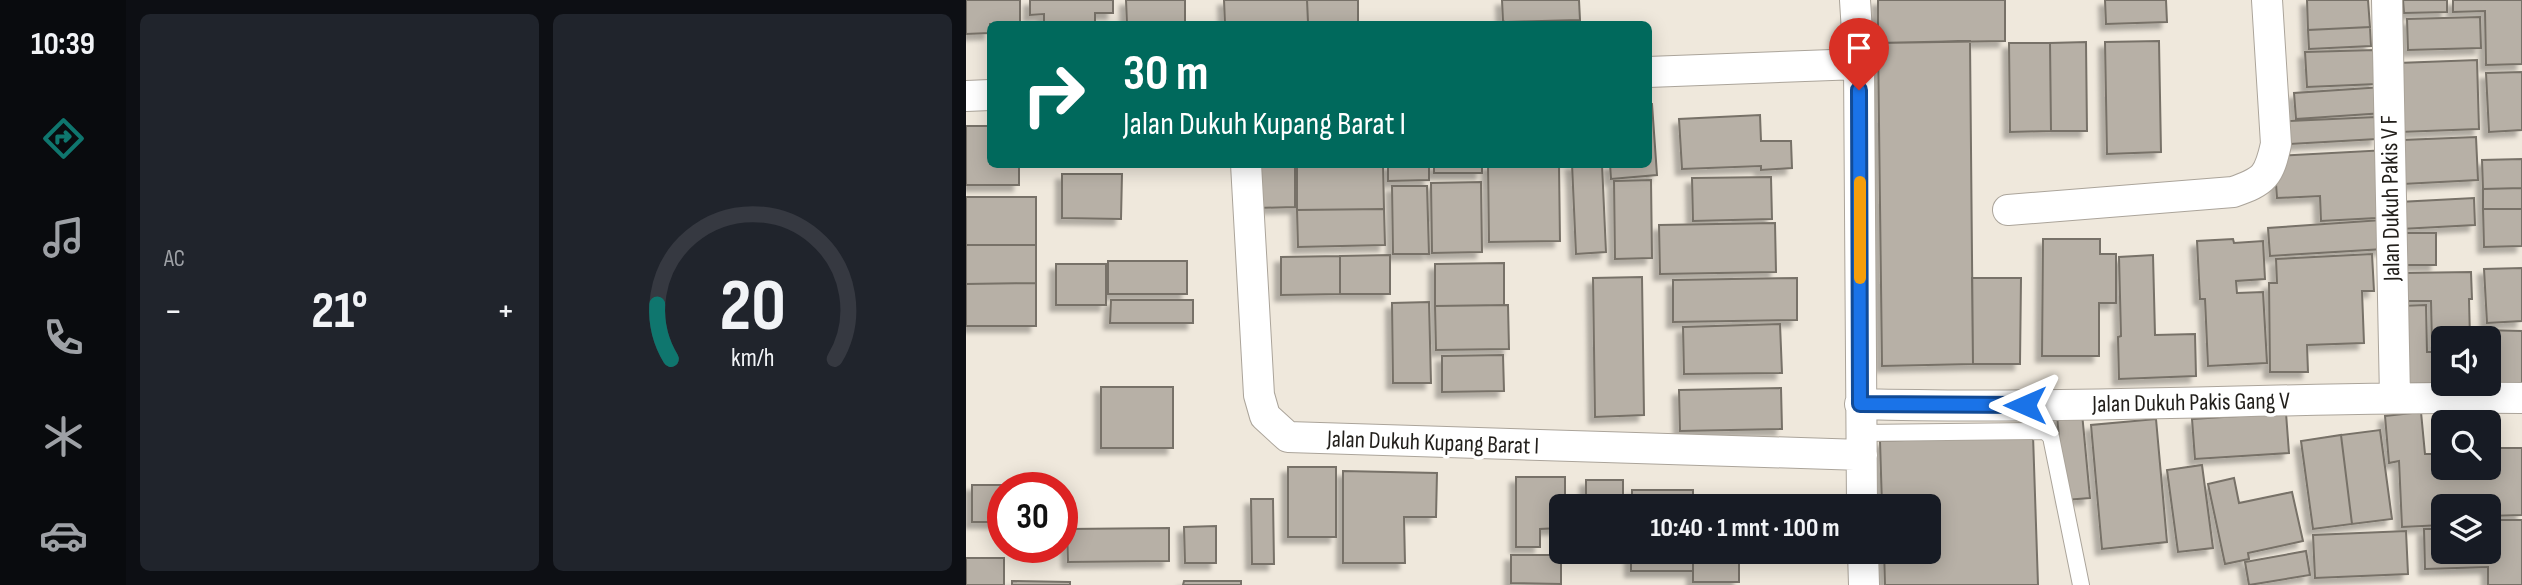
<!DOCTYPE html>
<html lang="id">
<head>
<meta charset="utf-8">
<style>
	:root { --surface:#171b24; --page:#20242c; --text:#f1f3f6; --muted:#9ea1a6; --line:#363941; --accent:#0f766e }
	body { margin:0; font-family:"Sofia Sans Condensed",sans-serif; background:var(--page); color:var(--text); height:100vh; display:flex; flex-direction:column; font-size:26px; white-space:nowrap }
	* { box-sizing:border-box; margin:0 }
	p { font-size:23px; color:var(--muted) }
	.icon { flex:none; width:38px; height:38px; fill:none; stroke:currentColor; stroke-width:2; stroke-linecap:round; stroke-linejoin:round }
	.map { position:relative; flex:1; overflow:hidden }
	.details { display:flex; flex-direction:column; gap:14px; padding:14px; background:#0d0f14; width:840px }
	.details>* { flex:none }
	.banner { position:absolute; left:21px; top:21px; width:665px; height:147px; border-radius:10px; box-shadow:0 4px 18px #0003; background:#00695c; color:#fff; overflow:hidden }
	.fabs { position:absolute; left:1465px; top:326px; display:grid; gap:14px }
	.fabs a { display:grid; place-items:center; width:70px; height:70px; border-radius:10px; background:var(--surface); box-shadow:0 4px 18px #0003; font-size:35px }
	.speed { position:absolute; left:21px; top:472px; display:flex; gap:14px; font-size:35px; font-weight:700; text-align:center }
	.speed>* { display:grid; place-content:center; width:91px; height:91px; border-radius:50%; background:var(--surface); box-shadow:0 4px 18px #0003; line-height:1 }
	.speed .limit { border:10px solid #d22; background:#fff; color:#111 }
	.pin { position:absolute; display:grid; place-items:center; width:60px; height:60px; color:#fff; margin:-72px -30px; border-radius:50% 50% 50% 0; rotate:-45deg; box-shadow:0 0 7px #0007 }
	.pin .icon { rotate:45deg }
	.me { position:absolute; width:77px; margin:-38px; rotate:270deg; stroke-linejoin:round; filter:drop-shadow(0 0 5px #0008) }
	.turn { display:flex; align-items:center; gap:24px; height:147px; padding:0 21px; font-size:32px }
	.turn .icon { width:91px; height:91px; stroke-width:2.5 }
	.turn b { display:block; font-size:49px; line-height:60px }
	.big { font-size:52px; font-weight:700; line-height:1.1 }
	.details .widget { flex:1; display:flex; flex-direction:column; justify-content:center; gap:10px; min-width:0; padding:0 24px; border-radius:10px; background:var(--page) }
	.details .dial { align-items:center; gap:0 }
	.dial svg { height:182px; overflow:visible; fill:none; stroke:var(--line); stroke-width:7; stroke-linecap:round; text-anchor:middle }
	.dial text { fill:var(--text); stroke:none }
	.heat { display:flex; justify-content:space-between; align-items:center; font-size:38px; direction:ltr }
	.details .tiles { flex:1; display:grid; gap:14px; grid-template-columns:repeat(2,1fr) }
	.trip { position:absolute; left:583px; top:494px; width:392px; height:70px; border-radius:10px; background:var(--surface); box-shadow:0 4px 18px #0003; font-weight:700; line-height:70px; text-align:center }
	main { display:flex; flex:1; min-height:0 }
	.tabs { display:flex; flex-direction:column; width:126px; justify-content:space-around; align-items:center; background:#090b0e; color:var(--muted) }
	.tabs .icon { width:49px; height:49px }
	.tabs .on { color:var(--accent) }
	.tabs b { font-size:32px; color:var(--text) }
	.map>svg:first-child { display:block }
	.building { fill:#b7b0a6; stroke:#777167; stroke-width:2; filter:url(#shadow) }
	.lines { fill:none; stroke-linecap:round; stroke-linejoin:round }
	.lane-casing { stroke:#aba49a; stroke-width:18 }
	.street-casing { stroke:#aba49a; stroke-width:32 }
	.lane { stroke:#fff; stroke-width:16 }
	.street { stroke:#fff; stroke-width:30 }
	.route-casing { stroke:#114b97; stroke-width:18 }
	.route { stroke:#1a73e8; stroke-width:12 }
	.slow { stroke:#f59e0b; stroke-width:12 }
	.labels { text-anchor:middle; stroke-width:7; stroke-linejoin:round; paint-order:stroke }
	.street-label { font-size:24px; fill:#221f1b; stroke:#fff }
</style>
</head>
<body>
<main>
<nav class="tabs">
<b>10:39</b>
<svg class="icon on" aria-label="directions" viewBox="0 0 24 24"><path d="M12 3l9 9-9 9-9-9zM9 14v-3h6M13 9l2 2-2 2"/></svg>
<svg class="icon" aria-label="music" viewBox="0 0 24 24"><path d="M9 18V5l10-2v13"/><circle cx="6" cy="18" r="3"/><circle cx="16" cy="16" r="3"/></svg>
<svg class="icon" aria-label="phone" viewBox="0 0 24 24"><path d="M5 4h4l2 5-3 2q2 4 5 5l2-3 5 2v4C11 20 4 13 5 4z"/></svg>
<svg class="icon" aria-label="climate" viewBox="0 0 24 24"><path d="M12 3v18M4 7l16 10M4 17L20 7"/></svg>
<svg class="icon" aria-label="car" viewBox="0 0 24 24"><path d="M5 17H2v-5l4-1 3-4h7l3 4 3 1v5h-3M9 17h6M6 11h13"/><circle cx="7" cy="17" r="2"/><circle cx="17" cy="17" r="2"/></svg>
</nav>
<section class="details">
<div class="tiles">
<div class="widget"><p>AC</p>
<div class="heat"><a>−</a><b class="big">21°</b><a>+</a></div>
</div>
<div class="widget dial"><svg viewBox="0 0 100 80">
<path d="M14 69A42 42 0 1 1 86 69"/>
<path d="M14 69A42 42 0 0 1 8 45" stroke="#0f766e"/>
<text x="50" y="56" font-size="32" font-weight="700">20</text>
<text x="50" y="72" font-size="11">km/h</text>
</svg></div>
</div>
</section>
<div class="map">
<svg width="1556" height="585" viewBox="0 0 1556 585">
	<defs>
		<filter id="shadow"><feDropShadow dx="-6" dy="6" stdDeviation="2" flood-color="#0004"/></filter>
	</defs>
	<rect width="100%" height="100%" fill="#efe8dc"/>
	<path class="building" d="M0 0H54V24H24V33L0 34Z
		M64 0H147V13H129V24H78V14L64 15Z
		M160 0H219V24H161Z
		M258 0H341L342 22 259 24Z
		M341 0H392V24L342 22Z
		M536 0H613L614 20 539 22 537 21Z
		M912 0H1039V41L912 43Z
		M1139 0H1200L1201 22 1140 24Z
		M1341 0H1402L1404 27 1342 30Z
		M1437 0H1481V12L1438 13Z
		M1487 0H1556V64L1520 65 1519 11 1487 12Z
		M1514 17 1515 48 1442 50 1441 19Z
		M1404 27 1405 46 1343 49 1342 30Z
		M1004 41 1007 364 916 366 912 43Z
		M1193 41 1195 152 1141 154 1139 42Z
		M1120 42 1121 131H1085L1084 43Z
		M1043 43H1084L1085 131 1044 132Z
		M1409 50 1411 84 1341 87 1339 52Z
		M1511 60 1513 129 1434 132 1432 63Z
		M1556 72V130L1523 132 1520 73Z
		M1417 87 1418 113 1330 119 1328 93Z
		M682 104H686L691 175 645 179 644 164H682Z
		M794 115 795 141H825L826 168 795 170V166L716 169 713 119Z
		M1410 117 1411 139 1324 144 1323 121Z
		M0 126H24V164H53V185H0Z
		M1510 137 1512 180 1437 184 1436 140Z
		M1421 150 1411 218 1355 221 1354 196 1311 198 1308 156Z
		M1556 159V188L1517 189 1516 160Z
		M289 164H329V207L289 208Z
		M331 164H417L418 209 331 210Z
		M422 164H463V180L422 181Z
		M468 164H516V173H468Z
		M522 164H593L594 241 523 242Z
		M606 164H636L640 252 610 254Z
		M96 174H156L155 219 96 218Z
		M805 177 806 219 727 221 726 178Z
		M685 180 686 258 649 259 648 181Z
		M515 182 516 252 466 253 465 183Z
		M426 186H461L463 254H427Z
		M1556 188V209H1517V189Z
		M0 197H70V245H0Z
		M1508 198 1509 225 1435 229 1433 202Z
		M418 209 419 245 332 247 331 210Z
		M1517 209H1556V246L1518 247Z
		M1416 220 1418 249 1304 256 1302 228Z
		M809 223 810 272 694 274 693 225Z
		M1437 233H1470V265H1437Z
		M1077 239H1134V254H1150V303H1133V356H1076Z
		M1267 239 1268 243 1297 241 1299 279 1270 281 1271 293 1297 292 1301 363 1242 366 1239 299H1234L1231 241Z
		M0 245H70V283L0 284Z
		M1406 254 1408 291H1396L1398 343 1341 345 1342 372H1304L1303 283H1311L1310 259Z
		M424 255V294H374V256Z
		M1187 255 1189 335 1229 334 1230 376 1153 379 1152 337 1155 336 1153 257Z
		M374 256V294L315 295V257Z
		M142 261H221V294H142Z
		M538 263V305L469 306V264Z
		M90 264H140V305H90Z
		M1556 268V321L1521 323 1518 269Z
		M1505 272 1506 299H1503L1504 338H1477V347H1466L1465 301H1437V273Z
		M676 277 678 415 629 417 627 278Z
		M831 278V320L707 322V280Z
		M1006 278H1055L1054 364H1007Z
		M70 283V326H0V284Z
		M145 300H227V323H144Z
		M463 302 465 383H427L426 303Z
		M542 305 543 349 470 350 469 306Z
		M1460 305 1461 352H1477V383L1435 384 1433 306Z
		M814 324 816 373 718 374 717 327Z
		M1518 330 1556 331V384L1522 383V338H1518Z
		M537 355 538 391 476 392V356Z
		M135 387H207V448H135Z
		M815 388 816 429 714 431 713 390Z
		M1455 412 1459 454H1477V467H1522V448H1556V515L1522 516V506H1477V525L1436 527 1433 461 1423 463 1419 416Z
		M1116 413 1124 498 1099 500 1091 416Z
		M1320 413 1323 453 1229 459 1226 419Z
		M1190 419 1201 542 1136 549 1125 425Z
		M1414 430 1426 519 1386 524 1375 435Z
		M1067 435 1072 585H919L918 551H962V506H916L914 441Z
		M1375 435 1386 524 1347 529 1335 441Z
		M1236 465 1247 548 1212 552 1201 470Z
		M322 467H370V537H322Z
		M377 471 471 473 470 517H438L439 563H377Z
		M550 477H599V506H595V528L574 529V547H550Z
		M1268 478 1273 503 1326 492 1337 541 1282 553 1283 559 1259 564 1242 484Z
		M620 480H657V506H620Z
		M6 485H91V488H37V522H6Z
		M666 490H727V506H666Z
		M773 497V506H728V498Z
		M285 499H307L308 564H286Z
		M1522 520H1556V585H1522V567L1459 569 1458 529H1477V551H1522Z
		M250 526V563H219L218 527Z
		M203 528V561L102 562 101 529Z
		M1440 531 1442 574 1349 578 1347 535Z
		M665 551H727V571H665Z
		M727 551H773V582H727Z
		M1340 551 1344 575 1283 585 1279 562Z
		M545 555H595V584L545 583Z
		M0 558H38V585H0Z
		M46 581 104 582V585H46Z
		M218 581H275V585H217Z"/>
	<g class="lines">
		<g class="lane-casing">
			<path id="lane" d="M895 433 1079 431 1085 437 1115 585"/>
		</g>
		<g class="street-casing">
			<path id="street" d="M889 0 893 64 896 506
				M1421 0 1429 397
				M682 72 893 64
				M0 96 24 95
				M280 164 293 395 299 416 322 437 896 455
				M1042 210 1267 192C1299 181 1303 176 1310 144L1301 0
				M894 404C1115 410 1335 396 1556 398
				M897 551 898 585"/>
		</g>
		<use href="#lane" class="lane"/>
		<use href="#street" class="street"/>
	</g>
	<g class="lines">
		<g class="route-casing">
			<path id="route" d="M893 90 894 404 1059 405"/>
		</g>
		<use href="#route" class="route"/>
		<path class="slow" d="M894 182V278"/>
	</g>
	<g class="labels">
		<g class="street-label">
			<text transform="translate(1424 198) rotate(-91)" y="8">Jalan Dukuh Pakis V F</text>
			<text transform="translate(1225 402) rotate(-1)" y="8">Jalan Dukuh Pakis Gang V</text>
			<text transform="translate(467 442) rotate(2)" y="8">Jalan Dukuh Kupang Barat I</text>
		</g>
	</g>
</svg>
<div class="fabs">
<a><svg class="icon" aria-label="sound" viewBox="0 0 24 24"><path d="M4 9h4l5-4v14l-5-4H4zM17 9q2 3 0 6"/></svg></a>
<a><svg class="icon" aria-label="search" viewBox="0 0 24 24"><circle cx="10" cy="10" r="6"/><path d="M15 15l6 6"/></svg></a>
<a><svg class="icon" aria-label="layers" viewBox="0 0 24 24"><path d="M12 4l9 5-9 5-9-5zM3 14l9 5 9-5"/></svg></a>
</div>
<div class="speed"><div class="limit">30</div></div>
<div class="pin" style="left:893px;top:90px;background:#d93025"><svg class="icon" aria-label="arrive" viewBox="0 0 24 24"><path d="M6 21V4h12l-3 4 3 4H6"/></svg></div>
<svg class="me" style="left:1059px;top:405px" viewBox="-20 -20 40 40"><path d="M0-17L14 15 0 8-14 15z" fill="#1a73e8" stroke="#fff" stroke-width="4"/></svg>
<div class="trip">10:40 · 1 mnt · 100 m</div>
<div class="banner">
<div class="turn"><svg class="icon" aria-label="right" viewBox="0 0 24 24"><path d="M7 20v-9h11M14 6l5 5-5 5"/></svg><div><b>30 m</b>Jalan Dukuh Kupang Barat I</div></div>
</div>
</div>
</main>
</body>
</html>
